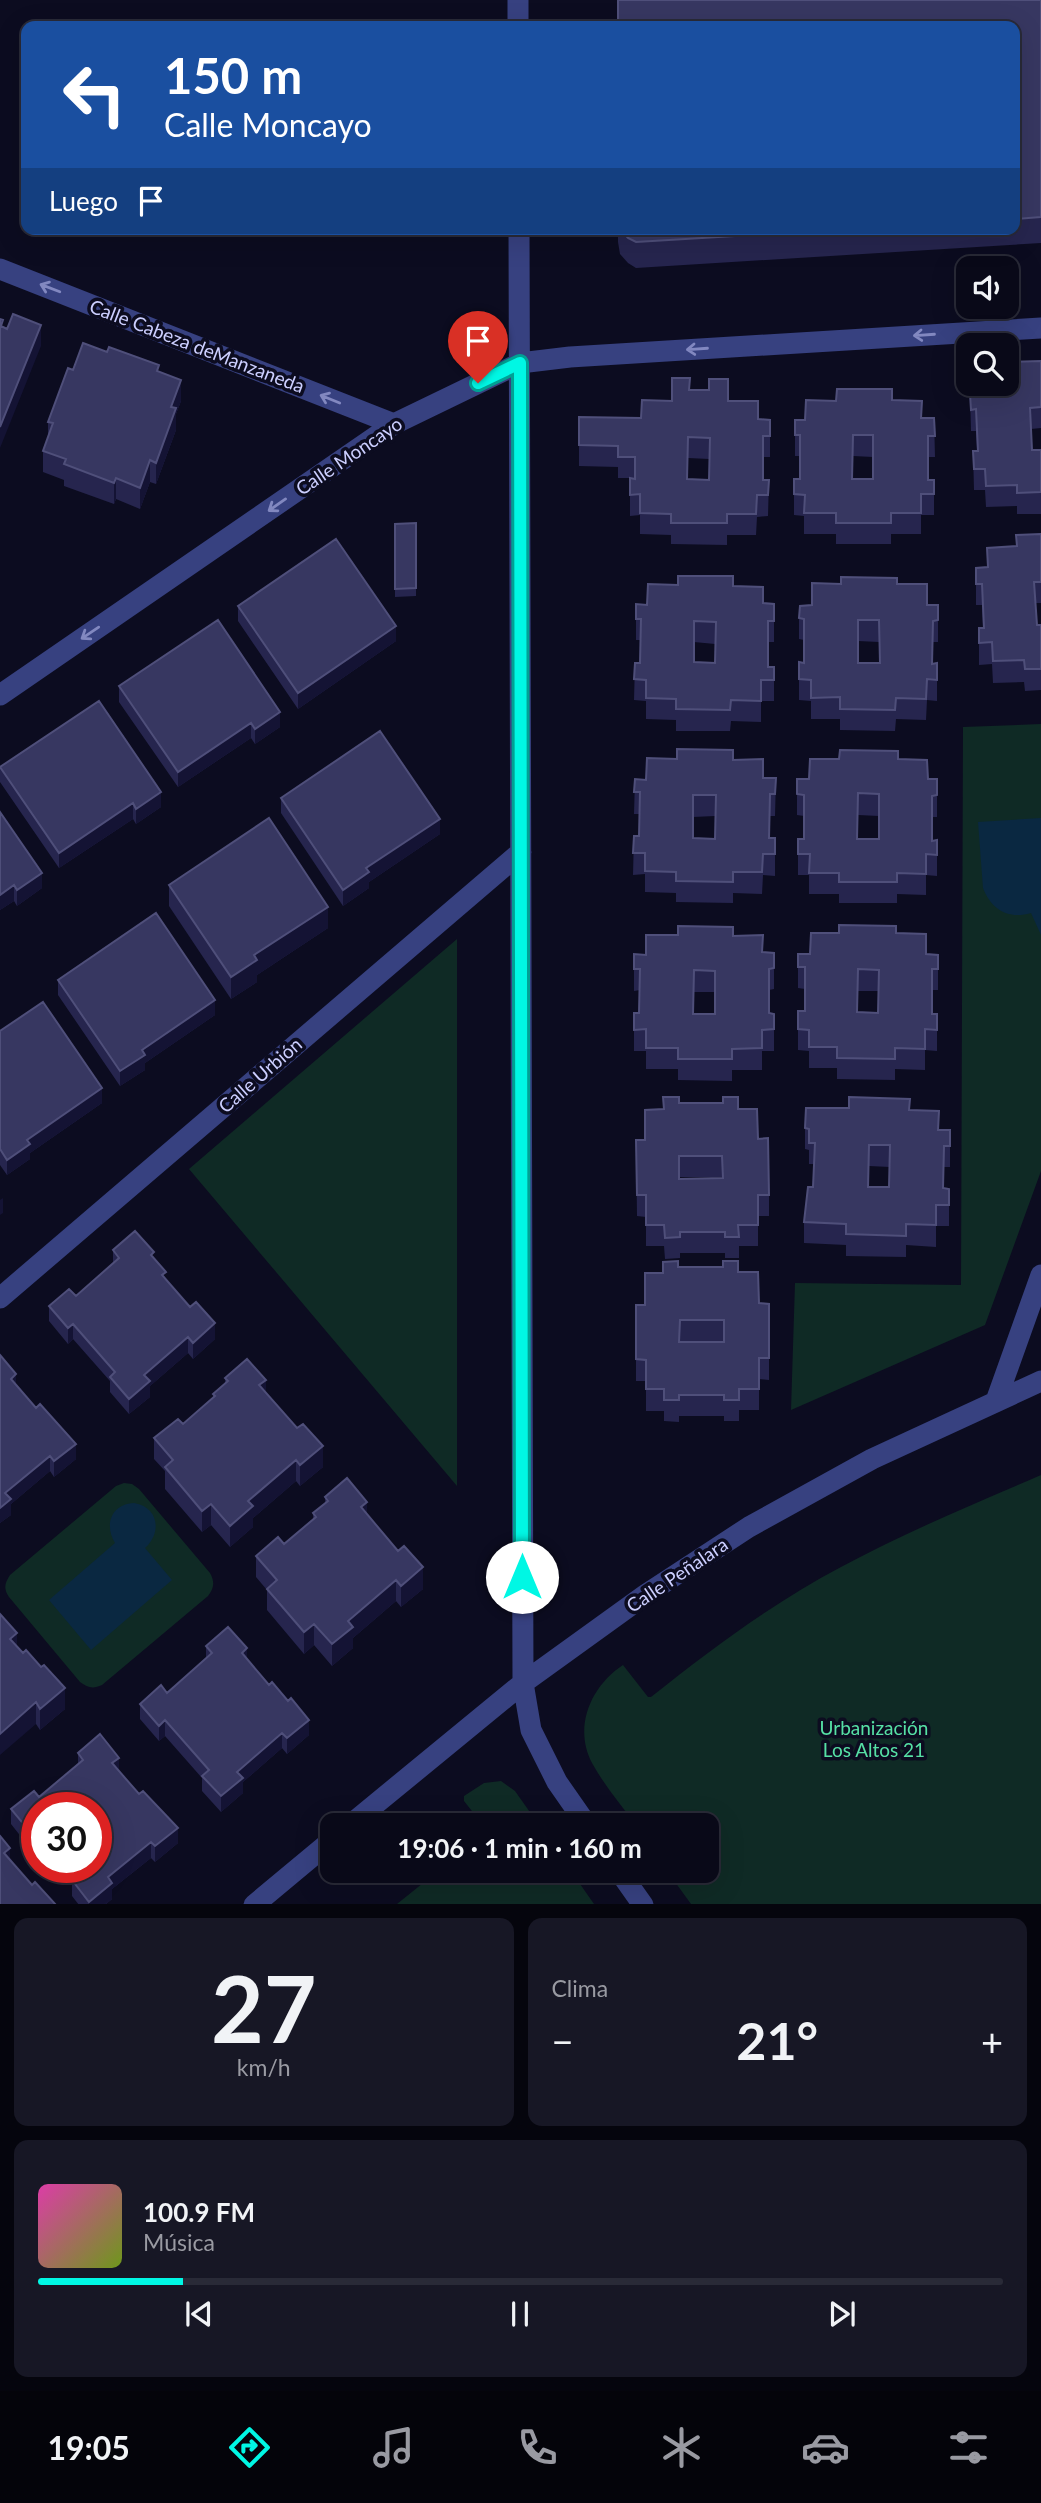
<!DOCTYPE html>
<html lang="es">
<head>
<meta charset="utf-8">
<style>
	:root { --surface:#090918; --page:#171725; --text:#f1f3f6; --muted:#999aa2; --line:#292a37; --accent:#00f7e4 }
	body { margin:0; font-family:Lato,sans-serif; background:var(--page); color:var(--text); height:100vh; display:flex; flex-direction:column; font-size:26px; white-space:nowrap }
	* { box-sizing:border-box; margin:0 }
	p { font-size:23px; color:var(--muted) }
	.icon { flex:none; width:38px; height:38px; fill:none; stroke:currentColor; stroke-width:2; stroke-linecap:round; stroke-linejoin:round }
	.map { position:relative; height:1904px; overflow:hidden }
	.details { display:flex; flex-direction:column; gap:14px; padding:14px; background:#05050d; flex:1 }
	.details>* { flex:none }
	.top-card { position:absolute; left:21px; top:21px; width:999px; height:214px; border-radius:14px; box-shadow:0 7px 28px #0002,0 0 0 2px var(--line); background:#1a4fa0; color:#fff; overflow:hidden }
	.controls { position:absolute; left:956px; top:256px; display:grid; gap:14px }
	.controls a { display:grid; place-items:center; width:63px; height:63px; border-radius:14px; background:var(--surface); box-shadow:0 7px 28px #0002,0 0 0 2px var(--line); font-size:35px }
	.speed { position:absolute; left:21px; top:1792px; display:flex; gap:14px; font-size:35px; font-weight:700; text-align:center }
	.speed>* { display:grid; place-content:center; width:91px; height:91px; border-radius:50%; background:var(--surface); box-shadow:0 7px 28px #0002,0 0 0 2px var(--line); line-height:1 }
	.speed .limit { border:10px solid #d22; background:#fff; color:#111 }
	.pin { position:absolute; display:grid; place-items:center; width:60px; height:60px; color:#fff; margin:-72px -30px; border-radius:50% 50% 50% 0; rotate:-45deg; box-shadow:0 0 7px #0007 }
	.pin .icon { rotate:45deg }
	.me { position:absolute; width:77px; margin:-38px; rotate:0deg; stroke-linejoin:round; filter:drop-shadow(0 0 5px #0008) }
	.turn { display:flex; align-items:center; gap:24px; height:147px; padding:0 28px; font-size:32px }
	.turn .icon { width:91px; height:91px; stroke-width:2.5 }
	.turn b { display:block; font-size:49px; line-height:60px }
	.then { display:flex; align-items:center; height:66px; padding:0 28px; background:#0003; gap:14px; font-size:26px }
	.big { font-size:52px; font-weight:700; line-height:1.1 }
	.details .tile { flex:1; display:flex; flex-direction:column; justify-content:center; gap:10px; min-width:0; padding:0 24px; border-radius:14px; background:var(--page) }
	.details .dial { align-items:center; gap:0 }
	.dial b { font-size:91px; line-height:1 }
	.song { display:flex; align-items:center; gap:21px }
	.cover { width:84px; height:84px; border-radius:10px; background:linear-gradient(135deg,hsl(320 70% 55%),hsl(80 70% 35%)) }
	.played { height:7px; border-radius:4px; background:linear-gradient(90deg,var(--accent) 15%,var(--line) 15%) }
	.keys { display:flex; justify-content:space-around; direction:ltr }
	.heat { display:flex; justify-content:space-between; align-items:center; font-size:38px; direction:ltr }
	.details .tiles { flex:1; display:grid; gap:14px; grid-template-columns:1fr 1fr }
	.tile:last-child { grid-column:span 2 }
	.trip { position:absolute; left:320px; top:1813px; width:399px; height:70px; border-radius:14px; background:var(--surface); box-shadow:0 7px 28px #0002,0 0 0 2px var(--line); font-weight:700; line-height:70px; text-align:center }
	.tabs { display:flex; height:112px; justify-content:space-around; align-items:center; background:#04040a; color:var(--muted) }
	.tabs .icon { width:49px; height:49px }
	.tabs .selected { color:var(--accent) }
	.tabs b { font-size:32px; color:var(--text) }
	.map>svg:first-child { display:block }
	.green { fill:#0f2a25 }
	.water { fill:#0a2841 }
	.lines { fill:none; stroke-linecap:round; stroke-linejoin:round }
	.minor { stroke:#374180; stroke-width:21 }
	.wall { fill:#26254e; fill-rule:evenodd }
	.shaded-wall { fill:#141334 }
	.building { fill:#373761; stroke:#4f4f7a; stroke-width:2; fill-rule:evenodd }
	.oneway { stroke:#8288c0 }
	.route-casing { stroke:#00a194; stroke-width:18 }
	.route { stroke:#00f7e4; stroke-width:12 }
	.labels { text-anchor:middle; stroke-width:7; stroke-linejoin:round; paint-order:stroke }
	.street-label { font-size:19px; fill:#cccfff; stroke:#0c0c20 }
	.park-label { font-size:19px; fill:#56e0a5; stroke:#0c0c20 }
</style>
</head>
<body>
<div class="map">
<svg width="1041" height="1905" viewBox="0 0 1041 1905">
	<rect width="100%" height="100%" fill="#0c0c20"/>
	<path class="green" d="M1041 724V1171L985 1325 791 1410 795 1283 961 1285 963 727Z
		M457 939V1486L189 1169Z
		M1041 1475V1904H691L667 1871H707V1825H636C621 1805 604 1785 592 1763 573 1727 591 1686 623 1665L648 1697H651C711 1649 773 1603 841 1567 906 1532 974 1504 1041 1475Z
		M124 1483 132 1484 139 1489 210 1573C215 1582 214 1588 208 1596L102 1685C93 1689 88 1688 80 1682L9 1597C3 1588 5 1583 10 1575L116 1486Z
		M501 1781 515 1791 539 1825H483L464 1801V1796L484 1783Z
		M438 1871H571L594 1904H397Z"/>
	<path class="water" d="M1041 818V935L1031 913C1008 920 991 909 983 888L978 822Z
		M134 1503C159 1507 162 1533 145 1548L172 1580 91 1650 49 1600 115 1543C104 1525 111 1504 134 1503Z"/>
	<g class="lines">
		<path class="minor" d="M518 0V26
			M519 229 523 1683 531 1730 557 1782 587 1825
			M0 269 394 424
			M0 695 394 424 520 363 570 357 1041 328
			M0 1298 521 852
			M996 1401 1041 1275
			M350 1825 523 1683 645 1595 749 1527 872 1459 1041 1381
			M619 1871 643 1905
			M254 1905 332 1840"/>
	</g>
	<path class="wall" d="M1041 0V243L636 268 628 263 620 254 618 242V229H1015V26Z
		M1041 361V428L1031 429 1032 450H1041V514H1017V506L986 507 985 490H974L973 451H977L976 431H971L970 394H980V383H1006L1010 374Z
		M73 370 159 371 181 401 176 414V430L156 484 150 482 140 509 116 499 114 504 64 486V480L43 472V451L48 438V422Z
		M690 390 728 401 758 419 770 420V457H763V480H769L768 516 757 517 756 535H727V545L671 544V535L640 534V515L630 516V478L635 479V478H618V467L579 466V417L641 418ZM688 458 709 459V480L687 479Z
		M892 400 922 418H934L935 457H928V480H934V515H921V534H891V544H836V534H804V516L794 515V479H800V456H795V420H805L836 401ZM853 456 873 457V479H853Z
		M416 523V596L395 597V524Z
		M1041 534V603H1035L1037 625H1041V690L1025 691 1024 682 993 683 992 664 979 665V628H983L982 605H976V568L987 567V548L1016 546V535Z
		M897 584 927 605H938V642H933V664L937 663V701L927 700 926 720 896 719 895 731 840 730V719H811V701L799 700V662L804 663V640L799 639V618L812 605ZM858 641 879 642 880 663H858Z
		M733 586 763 603 774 604V642H768V667H774V701H761V722L731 721 730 731H676V720L646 719V701L634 700 635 663H640V640H636V604L647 605ZM694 642 715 644V663L694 662Z
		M238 606 396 641 298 709 238 621Z
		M119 686 280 727 255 744 251 738 178 787 119 702Z
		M898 759 928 779H937V817H932V840H937V876L926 875V895L897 894V903H839V894H809V875H798V839H804V816L797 815V779H809ZM858 815 879 816V839H858Z
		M733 760 763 778H776L775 816H770L769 838H775V876L763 875 762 894 733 893V903L676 902V893L645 892V874L633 875 634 836H639L640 814H634L635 779 646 780ZM715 816V839L693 838V817Z
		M0 767 161 807 136 824 133 819 59 868 0 782Z
		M281 798 440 834 369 882V888L343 906 281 813Z
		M0 812 42 888 17 906 14 901 0 910Z
		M169 885 328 928 257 975V982L231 999 169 906Z
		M896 933 926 954 938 955V990H932V1014H937V1051L925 1050V1070L895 1069V1080L837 1079V1068H809V1051L798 1050V1011H805V989L798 988V954H810ZM858 991H878V1013L858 1012Z
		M733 936 763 952 774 953V989L769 990V1013L774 1014V1051H762V1070H732V1081L678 1080V1069H646V1051H634V1013H639L640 990 634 991V954L646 955ZM694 992H715V1014H693Z
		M58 980 215 1015 145 1063V1070L120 1086 58 995Z
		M0 1031 102 1103 30 1153V1159L7 1175 0 1165Z
		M679 1103 738 1109 758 1139 769 1195V1216H758V1246H739V1258H725V1253H680V1258L665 1259 664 1246H646V1217L637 1216 636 1140H645L663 1109ZM679 1177H722V1178L679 1179Z
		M910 1110 939 1130H950V1167H944L943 1188 949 1189V1226H936V1247L906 1245V1257L846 1256V1245L804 1243V1222L813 1187 814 1164H809V1150L805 1149V1128ZM869 1166 890 1167 889 1187H869Z
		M113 1250 154 1258 166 1279 215 1339 193 1359 188 1353 150 1386V1397L129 1414 110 1392V1381L73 1339 68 1344 49 1321V1306L76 1296 113 1264Z
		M678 1267 738 1272 759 1303 769 1304V1380L759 1379V1410H739V1421H724V1416H679V1422L664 1421V1411H646V1381H636V1305H645L663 1273ZM680 1341H724V1342H679Z
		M0 1355 16 1385 76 1459 54 1477 50 1471 11 1504V1515L0 1523Z
		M225 1378 266 1393 323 1467 300 1486 296 1481 253 1518V1527L230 1547 211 1525 202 1532 165 1489V1471L154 1459V1438L183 1424 213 1398V1394L225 1384Z
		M325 1497 367 1515 423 1589 401 1607 396 1601 353 1638V1648L332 1666 314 1645 304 1654 267 1610V1590L256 1577V1556L284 1544 313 1520V1513L325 1504Z
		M206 1646 247 1659 309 1735 287 1754 282 1748 243 1782V1793L221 1812 202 1791V1778L165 1736 159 1741 140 1719V1704L167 1693 206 1658Z
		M17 1647 65 1709 40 1730 36 1724Z
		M78 1753 119 1771 178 1843 155 1862 151 1858 112 1889V1899L105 1905H79L72 1896V1884L58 1867H96L37 1808V1850L33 1845 30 1848 11 1824V1809L39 1797 78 1764Z"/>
	<path class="shaded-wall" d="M41 325V346L0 448V427Z
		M181 380V401L176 414V430L156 484V463L171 407Z
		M150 460V482L140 509V488Z
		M116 478V499L114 504V483Z
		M396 626V641L298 709V693Z
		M280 712V727L255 744V729Z
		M251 723V738L178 787V772Z
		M161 792V807L136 824V809Z
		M133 803V819L59 868V853Z
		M440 819V834L369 882V888L343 906V890L366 868Z
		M42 873V888L17 906V890Z
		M14 885V901L0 910V895Z
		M328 907V928L257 975V982L231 999V977L254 955Z
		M215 1000V1015L145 1063V1070L120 1086V1071L142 1050Z
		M102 1088V1103L30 1153V1159L7 1175V1160L27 1140Z
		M3 1198V1213L0 1215V1200Z
		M215 1323V1339L193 1359V1343Z
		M73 1324V1339L68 1344V1328Z
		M188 1337V1353L150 1386V1397L129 1414V1399L144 1375Z
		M16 1374V1390L11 1379Z
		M266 1380V1401L259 1385Z
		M76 1444V1459L54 1477V1461Z
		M323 1446V1467L300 1486V1465Z
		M50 1456V1471L11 1504V1515L0 1523V1508L5 1493Z
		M296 1460V1481L253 1518V1527L230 1547V1526L248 1501Z
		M367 1502V1523L361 1507Z
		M211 1504V1525L202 1532V1511Z
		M423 1567V1589L401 1607V1586Z
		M396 1580V1601L353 1638V1648L332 1666V1644L348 1621Z
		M314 1624V1645L304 1654V1632Z
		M17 1633V1655L10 1639Z
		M247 1648V1664L242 1653Z
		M65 1688V1709L40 1730V1709Z
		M36 1702V1724L0 1755V1734Z
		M165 1720V1736L159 1741V1726Z
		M309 1720V1735L287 1754V1738Z
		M282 1733V1748L243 1782V1793L221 1812V1796L237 1772Z
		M119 1758V1773L112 1763Z
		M178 1828V1843L155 1862V1846Z
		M33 1830V1845L30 1848V1832Z
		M151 1842V1858L112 1889V1899L105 1905H89V1902L108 1877Z
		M10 1848V1864L4 1853Z"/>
	<path class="building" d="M618 0H1041V217L1015 219V26H618Z
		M620 229H851L636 242 628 238Z
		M13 314 41 325 0 427V319L3 320 1 326 7 329Z
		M83 343 107 352 109 347 159 365 157 371 181 380 171 407 176 408 156 463 150 460 140 488 116 478 114 483 64 464 66 459 43 451 53 423 48 422 68 368 73 370Z
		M1041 361V407L1030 408 1032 450H1041V492L1017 493V485L986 486 985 469H974L973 451H978L976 409 971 410 970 394H982L981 383H1006V374H1011L1010 362Z
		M672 378H690L689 390H709V379H728V401H758V419L770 420V436H763V480H769L768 495H757L756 514H727V523H671V514L640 513V494L630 495V478L635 479V457H618V446L579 445V417L641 418 642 400 672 401ZM688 437 710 438 709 480 687 479Z
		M837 389H892V400L922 401 921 418H934L935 436H928V480H934V494H921V513H891V523H836V513H804L805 495 794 494V479H800V435H795V420H805L806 400 836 401ZM853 435H873V479H852Z
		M416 523V588L395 589V524Z
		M1041 534V582H1034L1037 625H1041V669H1025L1024 660 993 661 992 642 979 643V628H984L982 584H976V568L988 567 987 548 1017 546 1016 535Z
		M336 539 396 626 298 693 238 606Z
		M678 576H733V586L763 587V603L774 604V621H768V667H774V680H761V701L731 700 730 710 676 709V699L646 698V680L634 679 635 663H640L641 619H636V604L647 605 648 584 678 585ZM694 621 716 622 715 663 694 662Z
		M841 577 897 578V584H927V605H938V620L933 621 932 664 937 663V680L927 679 926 699 896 698 895 710 840 709V697L811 698V680L799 679V662L804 663V619L799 618 800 606 812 605V583L841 584ZM858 620H879L880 663H858Z
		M218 620 280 712 255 729 251 723 178 772 119 686Z
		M99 701 161 792 136 809 133 803 59 853 0 767Z
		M380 731 440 819 366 868 369 872 343 890 281 798Z
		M677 749 733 750V760L763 759V778H776L775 794H770L769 838H775V854H763L762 872H733V882L676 881V872L645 871V853H633L634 836H639L640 792H634L635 779 646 780 647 758 677 759ZM693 795H716L715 839 693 838Z
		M840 750 898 751V759L927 760 928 779H937V795L932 796V841L937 840V855L926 854V874L897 873V882H839V873H809L810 854H798V839H804V795L797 794V779H809L810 759H839ZM858 793 879 794V839H857Z
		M0 812 42 873 17 890 14 885 0 895Z
		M269 818 328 907 254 955 257 960 231 977 169 885Z
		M156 913 215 1000 142 1050 145 1055 120 1071 58 980Z
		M839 925 896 926V933L926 934V954L938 955V969H932V1014H937V1030L925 1029V1049L895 1048V1059L837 1058V1047H809V1030L798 1029V1011H805V967H798V954H810L811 933H839ZM858 969 879 970 878 1013 857 1012Z
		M678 926 733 927V936L763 935 762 952 774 953V968L769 969V1013L774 1014V1029L762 1030V1048L732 1049V1059H678V1048H646V1029L634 1030V1013H639L640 969H634V954L646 955V935H678ZM694 970 715 971V1014H693Z
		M43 1002 102 1088 27 1140 30 1144 7 1160 0 1149V1031Z
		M663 1097H679V1103H723V1097H738V1109H757L758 1139 768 1138 769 1195H758V1225H738L739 1237H725V1232H680V1237L665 1238 664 1225H646V1195H637L636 1140H645V1110L664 1109ZM679 1156H722L723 1178 679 1179Z
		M849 1097 910 1099 909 1110 939 1111 938 1130H950V1146H944L943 1188 949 1189V1205H936V1225L906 1224V1236L846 1234V1224L804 1222 808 1187H813L815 1143H809V1129L805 1128 806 1108H849ZM869 1145H890L889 1187H868Z
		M135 1231 154 1252 151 1255 166 1272 162 1275 190 1307 196 1302 215 1323 193 1343 188 1337 144 1375 150 1381 129 1399 110 1377 115 1372 73 1324 68 1328 49 1306 69 1289 76 1296 119 1258 113 1250Z
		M678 1261V1267H723V1261H738V1272H758L759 1303 769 1304V1358H759V1389H739V1400H724V1395H679V1400H664V1389H646V1360L636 1359V1305H645V1273H663V1262ZM680 1320H724V1342H679Z
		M0 1355 16 1374 11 1379 36 1408 40 1404 76 1444 54 1461 50 1456 5 1493 11 1499 0 1508Z
		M247 1359 266 1380 259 1385 297 1428 303 1424 323 1446 300 1465 296 1460 248 1501 253 1506 230 1526 211 1504 202 1511 165 1467 173 1460 154 1438 178 1419 183 1424 215 1396 213 1394 228 1381 225 1378Z
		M347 1478 367 1502 361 1507 398 1551 404 1546 423 1567 401 1586 396 1580 348 1621 353 1627 332 1644 314 1624 304 1632 267 1589 277 1580 256 1556 278 1537 284 1544 316 1517 313 1513 328 1501 325 1497Z
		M0 1614 17 1633 10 1639 23 1653 26 1650 41 1667 44 1665 65 1688 40 1709 36 1702 0 1734Z
		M228 1627 247 1648 242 1653 269 1685 272 1682 288 1701 291 1698 309 1720 287 1738 282 1733 237 1772 243 1778 221 1796 202 1776 209 1770 165 1720 159 1726 140 1704 161 1685 167 1693 212 1653 206 1646Z
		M100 1734 119 1758 112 1763 139 1794 143 1791 178 1828 155 1846 151 1842 108 1877 112 1883 89 1902 72 1880 77 1876 70 1867H96V1808H37V1835L33 1830 30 1832 11 1809 34 1791 39 1797 83 1760 78 1753Z
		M0 1836 10 1848 4 1853 32 1885 35 1882 56 1905H0Z"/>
	<defs><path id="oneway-shaft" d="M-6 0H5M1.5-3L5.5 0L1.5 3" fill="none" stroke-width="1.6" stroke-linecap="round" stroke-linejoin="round" transform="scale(1.75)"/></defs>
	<g class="oneway">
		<use href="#oneway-shaft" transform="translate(50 288) rotate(-159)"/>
		<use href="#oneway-shaft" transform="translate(924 335) rotate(176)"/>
		<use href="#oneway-shaft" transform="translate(697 349) rotate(176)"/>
		<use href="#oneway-shaft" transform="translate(330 399) rotate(-158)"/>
		<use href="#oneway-shaft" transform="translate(277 505) rotate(145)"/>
		<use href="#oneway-shaft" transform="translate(90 633) rotate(146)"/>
	</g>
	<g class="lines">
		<g class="route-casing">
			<path id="route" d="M478 383 520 363 522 1577"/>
		</g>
		<use href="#route" class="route"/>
	</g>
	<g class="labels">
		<g class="street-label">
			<text transform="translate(197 346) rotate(21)" y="7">Calle Cabeza deManzaneda</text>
			<text transform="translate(349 456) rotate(-34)" y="7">Calle Moncayo</text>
			<text transform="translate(260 1075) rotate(-41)" y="7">Calle Urbión</text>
			<text transform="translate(677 1575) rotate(-34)" y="7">Calle Peñalara</text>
		</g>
		<g class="park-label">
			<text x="874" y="1735">Urbanización<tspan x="874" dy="22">Los Altos 21</tspan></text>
		</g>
	</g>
</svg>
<div class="controls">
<a><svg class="icon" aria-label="sound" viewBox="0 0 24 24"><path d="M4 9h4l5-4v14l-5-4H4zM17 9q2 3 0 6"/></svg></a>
<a><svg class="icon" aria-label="search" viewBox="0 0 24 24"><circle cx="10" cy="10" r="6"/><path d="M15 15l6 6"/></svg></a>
</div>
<div class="speed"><div class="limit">30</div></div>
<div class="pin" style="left:478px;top:383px;background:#d93025"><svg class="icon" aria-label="arrive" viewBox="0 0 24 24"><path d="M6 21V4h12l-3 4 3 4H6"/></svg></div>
<svg class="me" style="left:522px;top:1577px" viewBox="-20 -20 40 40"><circle r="19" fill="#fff"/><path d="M0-13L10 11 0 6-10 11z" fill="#00f7e4"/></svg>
<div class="trip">19:06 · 1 min · 160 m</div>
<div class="top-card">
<div class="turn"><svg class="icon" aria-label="left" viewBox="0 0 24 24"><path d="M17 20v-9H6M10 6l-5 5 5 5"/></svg><div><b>150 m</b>Calle Moncayo</div></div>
<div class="then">Luego<svg class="icon" aria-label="arrive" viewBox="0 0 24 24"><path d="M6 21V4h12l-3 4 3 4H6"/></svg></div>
</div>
</div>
<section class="details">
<div class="tiles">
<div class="tile dial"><b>27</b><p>km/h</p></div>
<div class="tile"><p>Clima</p>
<div class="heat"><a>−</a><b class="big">21°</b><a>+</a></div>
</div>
<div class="tile">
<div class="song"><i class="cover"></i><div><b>100.9 FM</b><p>Música</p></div></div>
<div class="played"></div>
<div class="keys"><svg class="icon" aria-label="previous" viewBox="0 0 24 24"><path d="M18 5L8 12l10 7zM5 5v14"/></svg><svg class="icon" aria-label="pause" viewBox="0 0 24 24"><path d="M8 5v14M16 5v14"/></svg><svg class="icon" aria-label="next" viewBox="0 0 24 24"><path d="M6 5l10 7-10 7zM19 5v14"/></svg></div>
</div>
</div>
</section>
<nav class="tabs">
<b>19:05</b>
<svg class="icon selected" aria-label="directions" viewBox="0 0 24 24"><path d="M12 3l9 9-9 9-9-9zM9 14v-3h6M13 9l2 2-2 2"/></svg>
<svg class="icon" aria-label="music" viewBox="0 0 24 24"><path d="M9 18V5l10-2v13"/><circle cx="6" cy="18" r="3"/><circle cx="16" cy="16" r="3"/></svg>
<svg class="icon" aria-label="phone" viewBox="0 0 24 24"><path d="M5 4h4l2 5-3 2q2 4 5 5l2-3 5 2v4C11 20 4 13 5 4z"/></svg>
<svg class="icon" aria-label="climate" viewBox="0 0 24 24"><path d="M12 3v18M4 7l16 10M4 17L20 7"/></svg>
<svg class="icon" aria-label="car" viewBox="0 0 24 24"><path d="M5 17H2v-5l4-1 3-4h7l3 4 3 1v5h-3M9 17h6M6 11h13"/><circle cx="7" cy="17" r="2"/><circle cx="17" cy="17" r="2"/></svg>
<svg class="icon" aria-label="filters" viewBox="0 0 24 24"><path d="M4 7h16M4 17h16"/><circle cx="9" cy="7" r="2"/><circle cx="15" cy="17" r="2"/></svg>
</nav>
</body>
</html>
